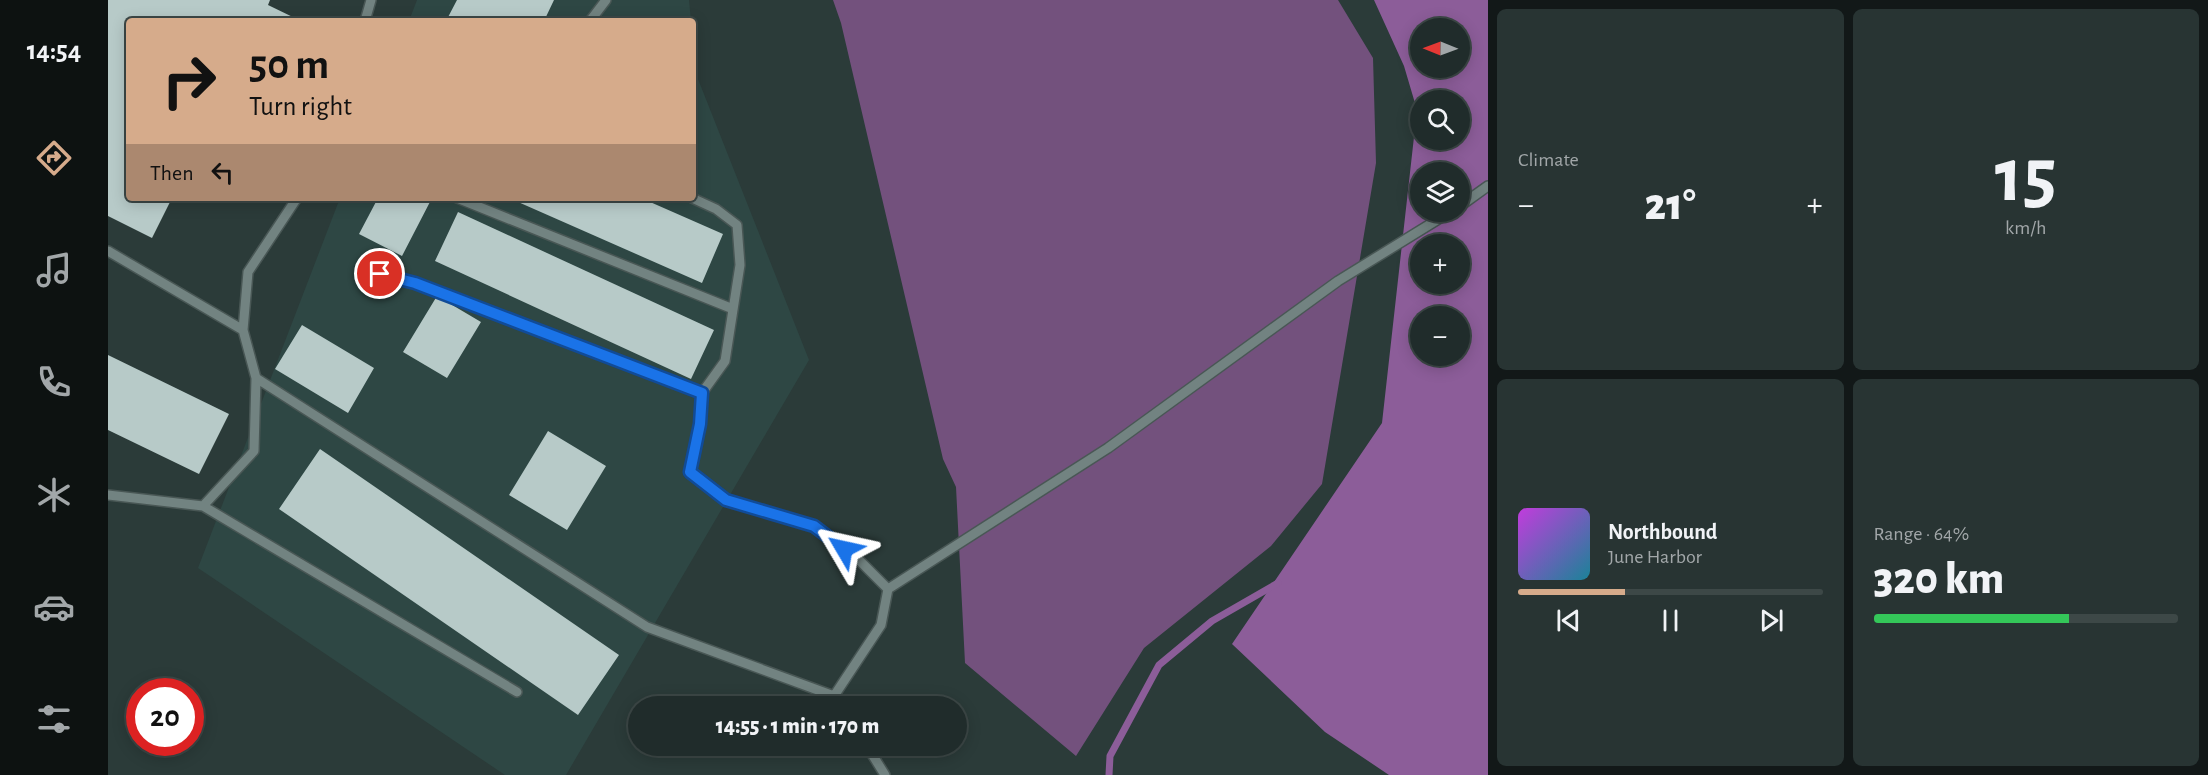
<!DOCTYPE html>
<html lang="en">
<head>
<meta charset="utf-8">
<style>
	:root { --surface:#202c2b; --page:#283433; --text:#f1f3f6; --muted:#a2a7a9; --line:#3d4847; --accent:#d6ab8b }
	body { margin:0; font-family:"Alegreya Sans",sans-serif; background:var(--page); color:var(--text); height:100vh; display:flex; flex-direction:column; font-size:22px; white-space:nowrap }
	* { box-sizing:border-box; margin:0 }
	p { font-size:20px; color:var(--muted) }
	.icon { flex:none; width:33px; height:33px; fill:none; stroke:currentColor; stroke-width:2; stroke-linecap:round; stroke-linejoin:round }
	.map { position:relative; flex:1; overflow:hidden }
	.panel { display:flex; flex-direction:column; gap:9px; padding:9px; background:#121818; width:720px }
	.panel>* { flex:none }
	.top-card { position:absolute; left:18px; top:18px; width:570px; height:183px; border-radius:6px; box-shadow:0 3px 15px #0003,0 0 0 2px var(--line); background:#d6ab8b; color:#111; overflow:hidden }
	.needle { width:39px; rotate:271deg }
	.controls { position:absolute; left:1302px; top:18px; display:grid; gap:12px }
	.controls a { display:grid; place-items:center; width:60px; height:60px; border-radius:50%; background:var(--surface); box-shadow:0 3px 15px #0003,0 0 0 2px var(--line); font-size:30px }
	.speed { position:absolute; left:18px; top:678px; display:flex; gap:12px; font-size:30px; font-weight:700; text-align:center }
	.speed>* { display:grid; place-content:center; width:78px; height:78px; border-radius:50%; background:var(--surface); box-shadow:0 3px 15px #0003,0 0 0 2px var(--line); line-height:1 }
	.speed .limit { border:9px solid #d22; background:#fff; color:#111 }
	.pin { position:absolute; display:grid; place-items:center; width:51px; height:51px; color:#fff; margin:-26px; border:3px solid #fff; border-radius:50%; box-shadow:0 2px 6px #0007 }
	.me { position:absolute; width:66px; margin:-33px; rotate:306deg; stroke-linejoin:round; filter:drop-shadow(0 0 4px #0008) }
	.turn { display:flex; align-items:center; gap:21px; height:126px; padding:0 24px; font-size:27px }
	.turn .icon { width:78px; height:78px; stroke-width:2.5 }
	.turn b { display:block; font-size:42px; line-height:51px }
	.then { display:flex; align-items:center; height:57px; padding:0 24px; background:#0003; gap:12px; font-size:22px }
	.big { font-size:45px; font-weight:800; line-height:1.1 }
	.panel .tile { flex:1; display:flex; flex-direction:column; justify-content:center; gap:9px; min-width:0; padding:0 21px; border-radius:9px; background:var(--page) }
	.panel .dial { align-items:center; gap:0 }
	.dial b { font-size:78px; line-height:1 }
	.song { display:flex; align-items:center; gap:18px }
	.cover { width:72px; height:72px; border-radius:9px; background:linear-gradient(135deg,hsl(290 70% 55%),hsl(190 70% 35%)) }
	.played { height:6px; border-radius:3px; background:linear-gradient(90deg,var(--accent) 35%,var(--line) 35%) }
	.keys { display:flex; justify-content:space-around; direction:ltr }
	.heat { display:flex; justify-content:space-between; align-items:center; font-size:33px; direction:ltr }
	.charge { height:9px; border-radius:4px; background:linear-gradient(90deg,#34c759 64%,var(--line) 0) }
	.panel .tiles { flex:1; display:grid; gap:9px; grid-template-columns:repeat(2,1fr) }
	.trip { position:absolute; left:520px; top:696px; width:339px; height:60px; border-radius:30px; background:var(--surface); box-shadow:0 3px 15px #0003,0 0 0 2px var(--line); font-weight:800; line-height:60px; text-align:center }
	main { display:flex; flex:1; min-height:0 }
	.tabs { display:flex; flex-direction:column; width:108px; justify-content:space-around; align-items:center; background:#0d1211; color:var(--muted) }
	.tabs .icon { width:42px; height:42px }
	.tabs .on { color:var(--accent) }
	.tabs b { font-size:27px; color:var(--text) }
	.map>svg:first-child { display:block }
	.built { fill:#2e4744 }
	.green { fill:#73517d }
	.water { fill:#8c5d99; fill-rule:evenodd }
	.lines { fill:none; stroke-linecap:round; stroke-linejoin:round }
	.stream { stroke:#8c5d99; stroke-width:7 }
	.building { fill:#b7cac8 }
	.lane-casing { stroke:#495755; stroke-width:12 }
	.lane { stroke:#728381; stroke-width:9 }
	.route-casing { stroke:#114b97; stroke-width:15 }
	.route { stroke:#1a73e8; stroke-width:10 }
</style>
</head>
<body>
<main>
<nav class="tabs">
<b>14:54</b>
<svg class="icon on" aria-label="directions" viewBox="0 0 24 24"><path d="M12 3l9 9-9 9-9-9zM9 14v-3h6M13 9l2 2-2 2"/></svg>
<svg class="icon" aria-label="music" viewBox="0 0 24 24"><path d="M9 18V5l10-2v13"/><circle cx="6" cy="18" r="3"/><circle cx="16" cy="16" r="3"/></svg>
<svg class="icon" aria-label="phone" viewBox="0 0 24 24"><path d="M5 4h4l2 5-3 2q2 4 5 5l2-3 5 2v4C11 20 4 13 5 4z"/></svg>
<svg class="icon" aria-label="climate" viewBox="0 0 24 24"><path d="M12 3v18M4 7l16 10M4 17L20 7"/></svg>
<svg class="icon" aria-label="car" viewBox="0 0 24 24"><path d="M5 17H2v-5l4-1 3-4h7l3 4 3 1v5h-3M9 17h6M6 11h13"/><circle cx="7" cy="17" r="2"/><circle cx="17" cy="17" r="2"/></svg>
<svg class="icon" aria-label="filters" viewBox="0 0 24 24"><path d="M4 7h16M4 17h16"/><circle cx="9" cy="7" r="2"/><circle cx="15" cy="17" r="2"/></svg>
</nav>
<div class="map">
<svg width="1380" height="775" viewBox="0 0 1380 775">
	<rect width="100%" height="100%" fill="#2b3b39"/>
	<path class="built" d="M309 0H581L583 21H301Z
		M585 47 588 74 701 360 458 775H397L90 568 232 198H585Z"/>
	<path class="green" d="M725 0H1230L1265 58 1268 163 1214 484 1163 546 1036 648 968 756 857 663 848 487 835 459 733 23Z"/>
	<path class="water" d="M1266 0H1380V775H1281L1217 732 1124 644 1274 423 1309 110 1296 66ZM1312 28H1352V68H1312ZM1312 100H1352V140H1312ZM1312 172H1352V212H1312ZM1312 244H1352V284H1312ZM1312 316H1352V356H1312Z"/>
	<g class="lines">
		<path class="stream" d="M1001 775 1002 756 1051 665 1104 621 1170 583"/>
	</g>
	<path class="building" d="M0 0H162L160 5 193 21H21V198H64L44 238 0 216Z
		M349 0H446L436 21H338Z
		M270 198H324L294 256 251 234Z
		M401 198H533L615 234 594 283Z
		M350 212 606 330 583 379 327 261Z
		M329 296 373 322 339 378 295 352Z
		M194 325 266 368 240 413 167 369Z
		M0 355 121 414 91 474 0 430Z
		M440 431 498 466 459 530 401 495Z
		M212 449 511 655 470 715 171 509Z"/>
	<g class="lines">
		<g class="lane-casing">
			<path id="lane" d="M257 21 263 0
				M482 21 498 0
				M349 198 625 309
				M1352 206 1380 186
				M0 251 135 330
				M272 274 307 283 594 393 617 361 632 265 629 225 608 209 584 198
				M148 378 539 627 726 696 733 706
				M594 393 593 424 582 472 618 500 706 526 751 560 780 589 773 625 726 696
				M0 495 95 506 146 451 148 378 135 330 140 272 189 198
				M95 506 409 692
				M780 589 1000 448 1230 281 1342 212
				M759 746 777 775"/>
		</g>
		<use href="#lane" class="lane"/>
	</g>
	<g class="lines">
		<g class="route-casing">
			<path id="route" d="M272 274 307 283 594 393 592 424 582 472 618 500 706 526 736 549"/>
		</g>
		<use href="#route" class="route"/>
	</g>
</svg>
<div class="controls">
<a><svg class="needle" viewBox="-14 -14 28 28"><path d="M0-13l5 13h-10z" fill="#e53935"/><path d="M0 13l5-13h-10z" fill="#a2a7a9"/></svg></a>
<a><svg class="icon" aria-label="search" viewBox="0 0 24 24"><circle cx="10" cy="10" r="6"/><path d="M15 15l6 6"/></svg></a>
<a><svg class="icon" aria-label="layers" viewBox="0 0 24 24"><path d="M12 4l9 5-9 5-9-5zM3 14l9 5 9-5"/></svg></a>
<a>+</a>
<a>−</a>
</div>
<div class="speed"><div class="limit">20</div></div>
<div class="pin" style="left:272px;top:274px;background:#d93025"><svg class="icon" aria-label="arrive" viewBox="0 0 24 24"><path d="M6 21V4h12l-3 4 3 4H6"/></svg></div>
<svg class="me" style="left:736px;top:549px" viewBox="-20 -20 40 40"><path d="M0-17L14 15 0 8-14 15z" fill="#1a73e8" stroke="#fff" stroke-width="4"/></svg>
<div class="trip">14:55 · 1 min · 170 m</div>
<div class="top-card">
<div class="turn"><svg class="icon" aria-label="right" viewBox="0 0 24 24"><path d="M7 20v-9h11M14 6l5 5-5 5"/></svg><div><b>50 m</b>Turn right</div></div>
<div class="then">Then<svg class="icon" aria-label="left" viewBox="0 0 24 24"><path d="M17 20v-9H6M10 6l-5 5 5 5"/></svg></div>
</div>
</div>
<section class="panel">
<div class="tiles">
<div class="tile"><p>Climate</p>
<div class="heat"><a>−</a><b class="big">21°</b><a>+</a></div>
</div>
<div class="tile dial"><b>15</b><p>km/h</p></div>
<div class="tile">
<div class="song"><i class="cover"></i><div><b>Northbound</b><p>June Harbor</p></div></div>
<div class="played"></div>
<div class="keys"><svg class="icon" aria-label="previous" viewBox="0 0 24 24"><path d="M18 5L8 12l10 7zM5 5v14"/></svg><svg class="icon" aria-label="pause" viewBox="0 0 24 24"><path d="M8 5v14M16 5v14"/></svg><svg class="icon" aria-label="next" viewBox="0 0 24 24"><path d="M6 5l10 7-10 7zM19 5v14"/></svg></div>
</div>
<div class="tile"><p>Range · 64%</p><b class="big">320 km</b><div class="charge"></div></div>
</div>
</section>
</main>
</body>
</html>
